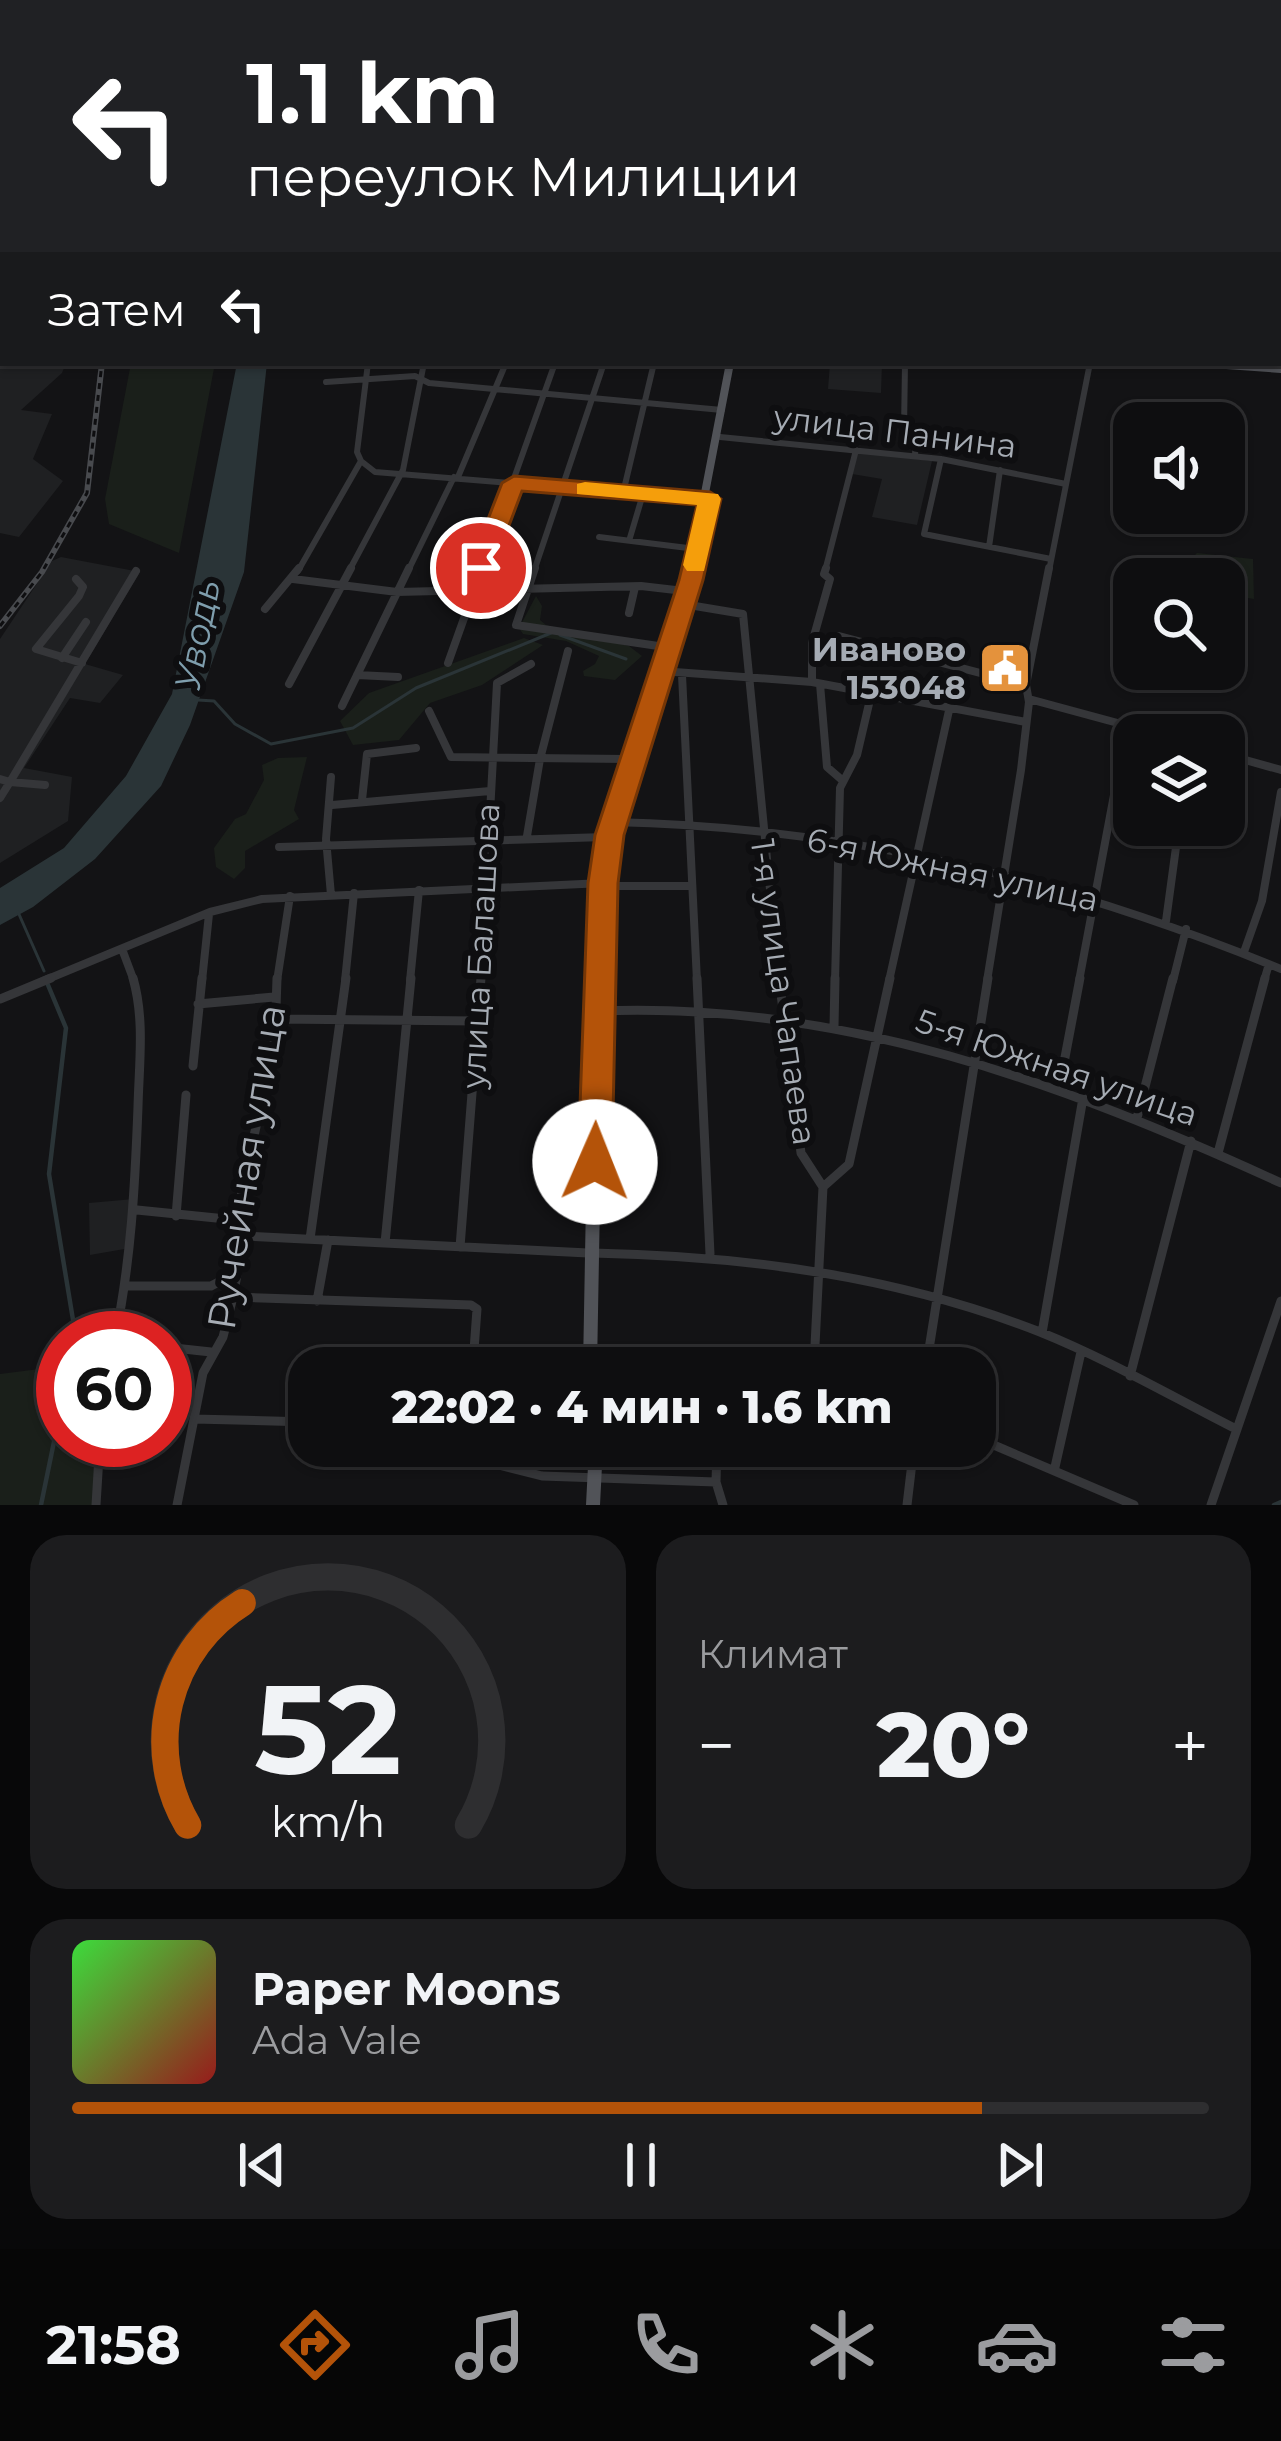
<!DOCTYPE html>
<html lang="ru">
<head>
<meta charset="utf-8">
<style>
	:root { --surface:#0e0e10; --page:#1c1c1e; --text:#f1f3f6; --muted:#9b9c9f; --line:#2e2e30; --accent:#b45309 }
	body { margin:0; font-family:Montserrat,sans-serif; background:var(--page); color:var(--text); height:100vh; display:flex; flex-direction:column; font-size:45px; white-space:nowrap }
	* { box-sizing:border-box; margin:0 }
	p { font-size:39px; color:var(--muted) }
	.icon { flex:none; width:66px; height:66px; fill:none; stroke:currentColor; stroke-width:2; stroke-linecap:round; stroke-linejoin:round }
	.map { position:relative; height:1505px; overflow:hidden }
	.panel { display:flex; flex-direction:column; gap:30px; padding:30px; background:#080809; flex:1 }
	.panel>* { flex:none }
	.guide { position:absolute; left:0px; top:0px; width:1281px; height:366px; box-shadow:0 3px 9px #0004,0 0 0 3px var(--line); background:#202124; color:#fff; overflow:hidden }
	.fabs { position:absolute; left:1113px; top:402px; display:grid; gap:24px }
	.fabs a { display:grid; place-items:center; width:132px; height:132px; border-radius:24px; background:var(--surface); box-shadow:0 3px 9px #0004,0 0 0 3px var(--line); font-size:60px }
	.speed { position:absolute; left:36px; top:1311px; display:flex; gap:24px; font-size:60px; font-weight:700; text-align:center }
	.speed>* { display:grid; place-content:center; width:156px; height:156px; border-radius:50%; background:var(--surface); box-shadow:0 3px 9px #0004,0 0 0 3px var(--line); line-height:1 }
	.speed .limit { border:18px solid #d22; background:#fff; color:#111 }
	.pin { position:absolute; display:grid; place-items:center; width:102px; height:102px; color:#fff; margin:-51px; border:6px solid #fff; border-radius:50%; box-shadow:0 3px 12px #0007 }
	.me { position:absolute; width:132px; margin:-66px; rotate:1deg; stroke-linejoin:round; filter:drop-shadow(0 0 9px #0008) }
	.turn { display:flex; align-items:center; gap:42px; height:252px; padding:0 48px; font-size:54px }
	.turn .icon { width:156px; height:156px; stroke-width:2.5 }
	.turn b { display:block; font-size:84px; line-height:102px }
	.then { display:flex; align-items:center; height:114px; padding:0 48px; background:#0003; gap:24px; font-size:45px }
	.big { font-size:90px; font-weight:800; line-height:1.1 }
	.panel .widget { flex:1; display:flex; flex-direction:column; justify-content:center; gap:18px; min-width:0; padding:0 42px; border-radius:36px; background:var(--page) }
	.panel .dial { align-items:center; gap:0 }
	.dial svg { height:312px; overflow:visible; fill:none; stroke:var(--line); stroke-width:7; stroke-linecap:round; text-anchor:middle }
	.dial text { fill:var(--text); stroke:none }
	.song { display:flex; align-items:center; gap:36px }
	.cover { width:144px; height:144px; border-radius:18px; background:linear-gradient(135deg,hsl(120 70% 55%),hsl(0 70% 35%)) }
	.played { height:12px; border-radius:6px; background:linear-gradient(90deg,var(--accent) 80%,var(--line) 80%) }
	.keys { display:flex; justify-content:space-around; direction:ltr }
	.heat { display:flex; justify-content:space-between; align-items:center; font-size:66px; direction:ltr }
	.panel .tiles { flex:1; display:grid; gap:30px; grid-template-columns:1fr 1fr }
	.widget:last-child { grid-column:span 2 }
	.trip { position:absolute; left:288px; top:1347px; width:708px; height:120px; border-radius:36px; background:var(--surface); box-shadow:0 3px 9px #0004,0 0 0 3px var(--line); font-weight:800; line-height:120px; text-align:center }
	.menu { display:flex; height:192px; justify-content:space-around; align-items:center; background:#060606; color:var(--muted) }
	.menu .icon { width:84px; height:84px }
	.menu .selected { color:var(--accent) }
	.menu b { font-size:54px; color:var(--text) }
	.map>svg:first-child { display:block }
	.built { fill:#1f2022 }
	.green { fill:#1a1f1a }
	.water { fill:#2a3437 }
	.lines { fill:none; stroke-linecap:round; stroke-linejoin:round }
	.stream-far1 { stroke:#2a3437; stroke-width:3 }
	.stream { stroke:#2a3437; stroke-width:4.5 }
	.minor-far3 { stroke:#353639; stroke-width:4.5 }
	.minor-far2 { stroke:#353639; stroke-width:6 }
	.minor-far1 { stroke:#353639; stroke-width:8 }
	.minor { stroke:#353639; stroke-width:9 }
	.major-far3 { stroke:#515358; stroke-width:6 }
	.major-far2 { stroke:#515358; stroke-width:8 }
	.major-far1 { stroke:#515358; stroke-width:10 }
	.major { stroke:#515358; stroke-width:14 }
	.rail-casing { stroke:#484a4e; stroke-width:6 }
	.rail { stroke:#0e0e10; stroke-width:3; stroke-dasharray:6; stroke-linecap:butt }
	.route { fill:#b45309; stroke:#753606; stroke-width:3 }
	.slow { fill:#f59e0b }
	.labels { text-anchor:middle; stroke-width:12; stroke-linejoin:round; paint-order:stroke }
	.street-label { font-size:33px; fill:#a6acb4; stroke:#0e0e10 }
	.poi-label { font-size:33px; font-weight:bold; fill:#a6acb4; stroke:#0e0e10; text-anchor:end }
	.water-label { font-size:36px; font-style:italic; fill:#7f9ead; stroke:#0e0e10 }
	.near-street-label { font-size:39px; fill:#a6acb4; stroke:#0e0e10 }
</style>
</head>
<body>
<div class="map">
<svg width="1281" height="1505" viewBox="0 0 1281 1505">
	<rect width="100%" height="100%" fill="#131315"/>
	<path class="built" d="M0 259 3 363H66L62 373 21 410 52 414 33 459 63 481 19 537 0 533Z
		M830 363H882L881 393 828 389Z
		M858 452 932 461 917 525 872 517 882 479 852 474Z
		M61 557 140 572 85 664 123 675 100 703 70 698 24 768 72 777 68 821 0 863V639L52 561Z
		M134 1199 130 1248 90 1255 89 1203Z"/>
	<path class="green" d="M131 363H215L179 553 109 524 105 499Z
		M1197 553 1253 559 1254 599 1224 594V579H1190L1192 558Z
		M536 596 542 606 540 620 546 625 629 646 642 656 615 680 584 676 583 671 595 664 599 656 566 641 523 634 519 628Z
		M524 638 543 645 482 685 430 703 399 740 353 745 340 721 369 693Z
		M307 757 294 810 299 819 245 851V868L234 879 216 867 214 848 235 819 246 814 264 780 262 765 278 758Z
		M63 1366V1440H97L94 1505H0V1374Z"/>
	<path class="water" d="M237 363H267L244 572 190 725 161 786 95 859 33 907 0 925V888L64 848 126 776 172 694Z"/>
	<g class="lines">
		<path class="stream-far1" d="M560 635 626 659
			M198 700 214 701 235 724 271 744 353 728 416 688 551 633
			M18 912 44 971"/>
		<path class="stream" d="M48 985 66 1028 49 1174 76 1338
			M41 1505 63 1398
			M1274 1505 1281 1502"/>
		<path class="minor-far3" d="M161 3 206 0"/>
		<path class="minor-far2" d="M905 363 904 430 916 437 915 455
			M326 382 415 376 429 383 722 410
			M720 437 941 459 1066 484
			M941 459 924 534 1051 559
			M361 461 375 472 705 499
			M458 477 506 363
			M623 493 654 363
			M703 530 709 526 714 502 710 499
			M599 537 696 549
			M629 541 643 494
			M989 547 1000 470
			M298 571 361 461 357 452 368 363
			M349 571 403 470 424 363
			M408 571 454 477
			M481 571 555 363
			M534 571 604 363
			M825 571 856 450
			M1049 571 1090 363"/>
		<path class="minor-far1" d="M535 568 516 625 665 647
			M76 579 83 587 79 596 36 649 82 663
			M293 579 397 592 641 586 684 591
			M683 604 743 614 779 981
			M265 609 299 568
			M629 613 635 587
			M839 636 1026 685
			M62 658 86 622
			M448 663 482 568
			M661 671 812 682 1026 722
			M357 675 398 677
			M682 675 697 981
			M812 682V643L830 579 824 574 826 568
			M289 684 351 568
			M820 684 827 767 842 780
			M1029 699 1162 735
			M342 706 409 568
			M429 711 451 757 627 759
			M1224 754 1281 770
			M331 777 326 839 331 895
			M0 779 10 782 136 571
			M0 798 10 782 45 785
			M362 800 367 754 416 748
			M332 805 490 791
			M612 822C851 827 1061 879 1281 969
			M527 836 540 759 568 651
			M279 847 605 837
			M612 886H690
			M1166 921 1179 825
			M122 949 134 981
			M1244 952 1262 901 1281 792
			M43 981 210 912 262 899 603 883 612 886 609 936 601 945
			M202 981 209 914
			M277 981 290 896
			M345 981 354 893
			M410 981 419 890
			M481 981 497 683 531 664
			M835 981 840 788 857 755 872 691
			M889 981 956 679
			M987 981 1021 770 1029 702 1026 685 1049 568
			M1079 981 1127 726
			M1173 981 1186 929
			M1264 981 1269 964"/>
		<path class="minor" d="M697 978 710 1254
			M779 978 801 1153 823 1187 814 1365
			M0 999 51 978
			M198 1004 274 997
			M598 1011C841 1001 1063 1083 1281 1183
			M278 1019 477 1021
			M834 1027 835 978
			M193 1066 202 978
			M1059 1089 1080 978
			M1137 1118 1173 978
			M1218 1153 1265 978
			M823 1187 849 1164 890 978
			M137 1210 236 1220
			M176 1216 186 1095
			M244 1236 588 1253
			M310 1239 346 978
			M385 1243 411 978
			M460 1247 481 978
			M593 1253C746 1256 897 1276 1040 1332 1107 1359 1171 1396 1236 1429
			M127 1286H211L236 1273
			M233 1297 471 1305 477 1309 473 1364 468 1368
			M317 1301 328 1240
			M1042 1333 1083 1098
			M115 1338C131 1262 135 1185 138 1107 139 1064 145 1020 133 978
			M165 1347 211 1352
			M326 1355 439 1368
			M926 1368 988 978
			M1130 1376 1191 1141
			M194 1419 309 1422
			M975 1437 1134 1505
			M425 1446 542 1476 716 1482
			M717 1446 716 1482 723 1505
			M1055 1467 1081 1352
			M96 1505 100 1440
			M177 1505 203 1373 223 1337 233 1297 244 1236 236 1220 275 1038 277 978
			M907 1505 914 1446
			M1211 1505 1281 1301"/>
		<path class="major-far3" d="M664 0 713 3
			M832 0 881 3
			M911 0 959 3
			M1281 183V192
			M1278 226 1281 237"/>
		<path class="major-far2" d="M1198 363 1281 369
			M690 571 730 363"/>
		<path class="major-far1" d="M597 981 605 837 691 568"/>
		<path class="major" d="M590 1368 597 978
			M593 1505 596 1446"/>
		<g class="rail-casing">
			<path id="rail" d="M0 626 42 572 87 493 102 363"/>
		</g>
		<use href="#rail" class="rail"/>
	</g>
	<path class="route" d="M514 476 710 492 721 499 703 580 624 835 618 883 612 1162 607 1174 595 1178 583 1174 578 1162 588 883 595 835 679 580 697 505 522 491 493 568 490 573H473L469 568 502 483Z"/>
	<path class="slow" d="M585 482 718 494 721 499 704 571H687L683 565 697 505 577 494V484Z"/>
	<defs>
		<g id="civic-square" transform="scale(2.7)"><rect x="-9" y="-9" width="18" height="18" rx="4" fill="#e4923c" stroke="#0e0e10"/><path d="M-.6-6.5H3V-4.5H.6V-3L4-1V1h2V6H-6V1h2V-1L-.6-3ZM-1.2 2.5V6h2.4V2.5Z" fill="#fff"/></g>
	</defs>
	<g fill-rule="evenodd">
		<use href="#civic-square" x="1005" y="668"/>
	</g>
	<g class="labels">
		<g class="street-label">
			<text transform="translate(895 431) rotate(7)" y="12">улица Панина</text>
			<text transform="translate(953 869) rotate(12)" y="12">6-я Южная улица</text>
			<text transform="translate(480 946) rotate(-87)" y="12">улица Балашова</text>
			<text transform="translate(784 992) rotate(82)" y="12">1-я улица Чапаева</text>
			<text transform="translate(1057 1067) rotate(19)" y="12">5-я Южная улица</text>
		</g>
		<g class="poi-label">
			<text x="966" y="661">Иваново<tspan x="966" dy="38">153048</tspan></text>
		</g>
		<g class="water-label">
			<text transform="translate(197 635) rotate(-79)" y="13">Уводь</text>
		</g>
		<g class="near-street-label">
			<text transform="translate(246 1167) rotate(-81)" y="14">Ручейная улица</text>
		</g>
	</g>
</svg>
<div class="fabs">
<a><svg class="icon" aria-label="sound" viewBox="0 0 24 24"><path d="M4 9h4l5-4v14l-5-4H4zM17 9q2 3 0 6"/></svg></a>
<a><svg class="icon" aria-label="search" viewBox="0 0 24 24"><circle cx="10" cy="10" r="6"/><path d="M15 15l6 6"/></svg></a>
<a><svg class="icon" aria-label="layers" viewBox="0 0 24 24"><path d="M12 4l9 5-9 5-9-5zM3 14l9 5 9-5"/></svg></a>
</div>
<div class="speed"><div class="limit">60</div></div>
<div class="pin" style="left:481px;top:568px;background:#d93025"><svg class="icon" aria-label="arrive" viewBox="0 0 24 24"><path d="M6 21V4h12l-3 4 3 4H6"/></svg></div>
<svg class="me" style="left:595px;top:1162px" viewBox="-20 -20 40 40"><circle r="19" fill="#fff"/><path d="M0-13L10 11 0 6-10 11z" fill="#b45309"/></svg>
<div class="trip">22:02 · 4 мин · 1.6 km</div>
<div class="guide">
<div class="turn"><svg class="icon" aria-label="left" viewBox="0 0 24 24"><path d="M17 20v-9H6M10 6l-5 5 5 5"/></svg><div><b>1.1 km</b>переулок Милиции</div></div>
<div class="then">Затем<svg class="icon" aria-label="left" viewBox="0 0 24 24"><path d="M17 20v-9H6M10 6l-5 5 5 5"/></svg></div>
</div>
</div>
<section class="panel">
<div class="tiles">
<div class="widget dial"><svg viewBox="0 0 100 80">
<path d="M14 69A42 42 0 1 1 86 69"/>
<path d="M14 69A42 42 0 0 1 28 12" stroke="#b45309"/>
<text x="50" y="56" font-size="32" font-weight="700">52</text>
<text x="50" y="72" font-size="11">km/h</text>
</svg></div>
<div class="widget"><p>Климат</p>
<div class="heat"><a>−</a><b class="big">20°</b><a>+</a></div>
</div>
<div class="widget">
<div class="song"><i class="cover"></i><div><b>Paper Moons</b><p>Ada Vale</p></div></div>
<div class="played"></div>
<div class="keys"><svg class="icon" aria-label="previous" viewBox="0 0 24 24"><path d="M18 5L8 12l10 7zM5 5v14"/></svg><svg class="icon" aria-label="pause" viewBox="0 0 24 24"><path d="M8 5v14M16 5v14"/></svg><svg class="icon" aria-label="next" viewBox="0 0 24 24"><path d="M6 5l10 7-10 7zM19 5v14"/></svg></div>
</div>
</div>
</section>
<nav class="menu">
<b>21:58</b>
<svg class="icon selected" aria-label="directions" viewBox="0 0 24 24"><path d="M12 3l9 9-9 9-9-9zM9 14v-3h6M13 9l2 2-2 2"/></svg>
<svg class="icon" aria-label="music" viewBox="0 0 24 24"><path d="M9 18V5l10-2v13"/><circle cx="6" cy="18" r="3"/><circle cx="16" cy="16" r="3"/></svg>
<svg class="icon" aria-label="phone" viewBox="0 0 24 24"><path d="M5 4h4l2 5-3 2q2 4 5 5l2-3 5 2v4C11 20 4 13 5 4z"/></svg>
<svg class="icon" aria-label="climate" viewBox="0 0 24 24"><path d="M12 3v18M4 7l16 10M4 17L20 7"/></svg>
<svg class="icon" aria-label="car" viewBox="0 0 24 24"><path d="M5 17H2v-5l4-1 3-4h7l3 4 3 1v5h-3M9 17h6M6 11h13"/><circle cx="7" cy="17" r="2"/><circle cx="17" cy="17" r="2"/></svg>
<svg class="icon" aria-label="filters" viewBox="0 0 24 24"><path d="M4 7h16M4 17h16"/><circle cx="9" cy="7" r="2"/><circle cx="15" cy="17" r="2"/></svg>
</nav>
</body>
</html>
